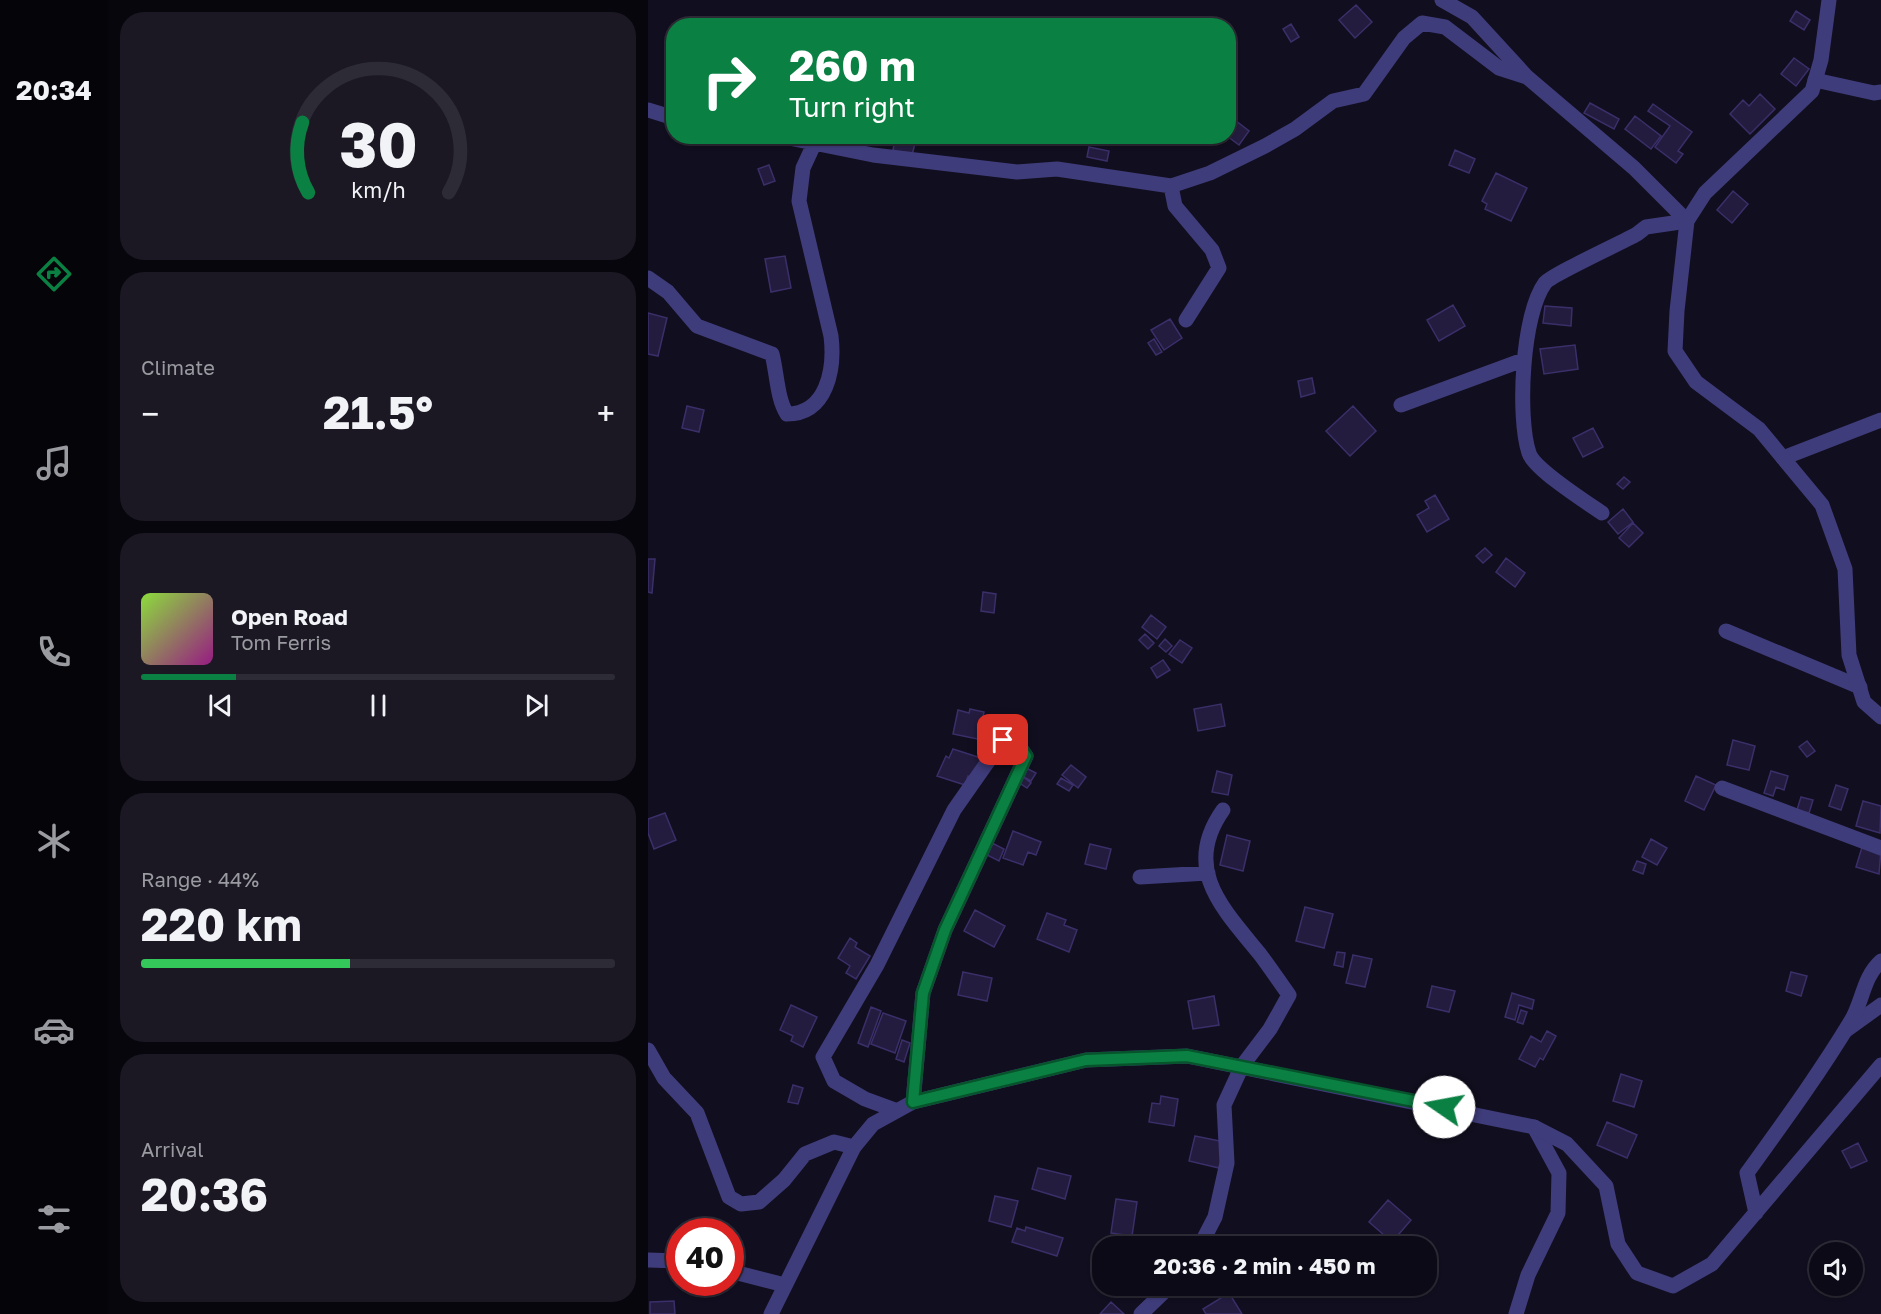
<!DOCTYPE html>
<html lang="en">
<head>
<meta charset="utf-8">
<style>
	:root { --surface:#0d0a17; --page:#1b1824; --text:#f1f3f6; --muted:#9a9aa1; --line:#2d2b36; --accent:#0b8043 }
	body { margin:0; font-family:"Golos Text",sans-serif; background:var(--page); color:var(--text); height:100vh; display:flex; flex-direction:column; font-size:22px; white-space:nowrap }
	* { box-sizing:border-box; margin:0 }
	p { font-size:20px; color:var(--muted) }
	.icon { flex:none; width:33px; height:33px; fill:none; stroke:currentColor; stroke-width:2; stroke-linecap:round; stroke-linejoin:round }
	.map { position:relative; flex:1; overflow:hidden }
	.panel { display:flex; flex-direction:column; gap:12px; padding:12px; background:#07060d; width:540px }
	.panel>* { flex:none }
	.top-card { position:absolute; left:18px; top:18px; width:570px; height:126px; border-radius:24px; box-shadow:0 2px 4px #0004,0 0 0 2px var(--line); background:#0b8043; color:#fff; overflow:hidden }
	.buttons { position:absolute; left:1161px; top:1242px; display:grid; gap:12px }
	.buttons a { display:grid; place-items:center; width:54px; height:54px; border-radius:50%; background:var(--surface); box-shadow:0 2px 4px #0004,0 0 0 2px var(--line); font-size:30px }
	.speed { position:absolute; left:18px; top:1218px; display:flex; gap:12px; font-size:30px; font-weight:700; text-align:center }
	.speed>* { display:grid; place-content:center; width:78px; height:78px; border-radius:50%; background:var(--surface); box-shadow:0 2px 4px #0004,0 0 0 2px var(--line); line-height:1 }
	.speed .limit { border:9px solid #d22; background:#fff; color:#111 }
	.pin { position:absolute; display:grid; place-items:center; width:51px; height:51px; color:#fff; margin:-26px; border-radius:12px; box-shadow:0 3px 9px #0006 }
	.me { position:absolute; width:66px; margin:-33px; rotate:282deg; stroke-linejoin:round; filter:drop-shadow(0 0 4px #0008) }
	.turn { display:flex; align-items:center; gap:21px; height:126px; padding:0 24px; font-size:27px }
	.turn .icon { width:78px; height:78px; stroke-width:2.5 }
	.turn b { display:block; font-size:42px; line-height:51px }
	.big { font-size:45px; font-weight:700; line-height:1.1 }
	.panel .widget { flex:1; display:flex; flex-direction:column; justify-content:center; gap:9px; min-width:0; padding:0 21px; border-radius:24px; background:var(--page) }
	.panel .dial { align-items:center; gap:0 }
	.dial svg { height:156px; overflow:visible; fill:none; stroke:var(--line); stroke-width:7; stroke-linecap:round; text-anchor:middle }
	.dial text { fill:var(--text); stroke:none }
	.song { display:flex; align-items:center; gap:18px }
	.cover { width:72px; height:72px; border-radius:9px; background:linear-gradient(135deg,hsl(90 70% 55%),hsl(310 70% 35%)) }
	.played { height:6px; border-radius:3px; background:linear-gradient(90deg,var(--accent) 20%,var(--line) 20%) }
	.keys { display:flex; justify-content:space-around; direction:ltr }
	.heat { display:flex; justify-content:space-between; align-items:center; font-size:33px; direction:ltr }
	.charge { height:9px; border-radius:4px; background:linear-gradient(90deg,#34c759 44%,var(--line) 0) }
	.trip { position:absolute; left:444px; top:1236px; width:345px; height:60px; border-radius:24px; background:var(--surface); box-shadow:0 2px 4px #0004,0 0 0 2px var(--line); font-weight:700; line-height:60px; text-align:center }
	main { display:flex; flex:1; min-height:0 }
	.menu { display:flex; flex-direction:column; width:108px; justify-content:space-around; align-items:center; background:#050409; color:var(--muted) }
	.menu .icon { width:42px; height:42px }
	.menu .selected { color:var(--accent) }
	.menu b { font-size:27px; color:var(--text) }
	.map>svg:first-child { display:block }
	.building { fill:#231c3f; stroke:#3b2f69; stroke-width:1.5 }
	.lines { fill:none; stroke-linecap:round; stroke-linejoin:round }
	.minor { stroke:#3f3c7b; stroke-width:15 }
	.tertiary { stroke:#3f3c7b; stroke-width:15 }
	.route-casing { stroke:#07532c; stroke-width:15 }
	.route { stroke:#0b8043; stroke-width:10 }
</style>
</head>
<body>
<main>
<nav class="menu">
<b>20:34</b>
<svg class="icon selected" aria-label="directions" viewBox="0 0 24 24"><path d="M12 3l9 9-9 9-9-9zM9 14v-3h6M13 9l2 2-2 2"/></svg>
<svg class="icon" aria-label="music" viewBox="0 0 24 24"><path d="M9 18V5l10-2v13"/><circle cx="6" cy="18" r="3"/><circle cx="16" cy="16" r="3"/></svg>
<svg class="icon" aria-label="phone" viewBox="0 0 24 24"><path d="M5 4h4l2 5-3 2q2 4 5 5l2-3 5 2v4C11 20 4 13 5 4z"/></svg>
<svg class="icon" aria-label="climate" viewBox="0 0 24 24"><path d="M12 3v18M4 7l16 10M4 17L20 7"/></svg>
<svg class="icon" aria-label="car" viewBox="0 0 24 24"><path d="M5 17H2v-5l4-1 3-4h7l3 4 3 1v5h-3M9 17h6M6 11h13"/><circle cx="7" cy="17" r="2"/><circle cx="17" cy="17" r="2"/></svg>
<svg class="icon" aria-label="filters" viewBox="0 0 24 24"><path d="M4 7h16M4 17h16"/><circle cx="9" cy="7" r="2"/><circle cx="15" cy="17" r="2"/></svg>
</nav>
<section class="panel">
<div class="widget dial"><svg viewBox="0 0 100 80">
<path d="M14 69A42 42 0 1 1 86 69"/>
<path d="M14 69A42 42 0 0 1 11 33" stroke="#0b8043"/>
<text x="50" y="56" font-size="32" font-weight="700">30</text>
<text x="50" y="72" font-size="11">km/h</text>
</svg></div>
<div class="widget"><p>Climate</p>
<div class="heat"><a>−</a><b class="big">21.5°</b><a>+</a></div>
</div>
<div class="widget">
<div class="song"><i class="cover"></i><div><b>Open Road</b><p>Tom Ferris</p></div></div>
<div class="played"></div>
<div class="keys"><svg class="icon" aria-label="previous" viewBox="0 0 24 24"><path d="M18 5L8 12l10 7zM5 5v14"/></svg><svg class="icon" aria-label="pause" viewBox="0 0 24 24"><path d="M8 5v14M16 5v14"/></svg><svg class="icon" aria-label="next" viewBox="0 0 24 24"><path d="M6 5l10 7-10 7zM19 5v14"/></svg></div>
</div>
<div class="widget"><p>Range · 44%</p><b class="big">220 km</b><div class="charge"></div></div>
<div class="widget"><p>Arrival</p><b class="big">20:36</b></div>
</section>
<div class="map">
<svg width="1233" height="1314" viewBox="0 0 1233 1314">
	<rect width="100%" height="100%" fill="#110e1f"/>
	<path class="building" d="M708 5 724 22 707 38 691 20Z
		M1148 11 1162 20 1156 30 1142 21Z
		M643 24 651 37 643 42 635 29Z
		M1146 58 1161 69 1148 86 1133 74Z
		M1112 94 1127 109 1102 134 1082 114 1095 100 1101 106Z
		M942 103 971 119 966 129 936 113Z
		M1005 104 1044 132 1030 151 1035 154 1028 163 1007 147 1022 126 1000 111Z
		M987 116 1013 136 1003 149 977 129Z
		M583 117 601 131 591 145 579 136Z
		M248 136H269L264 155 245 150Z
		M441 147 461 151 459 161 439 157Z
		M807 150 827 159 821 173 801 165Z
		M121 165 127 181 116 185 110 169Z
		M848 173 879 188 863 221 837 209 839 204 834 201Z
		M1085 191 1100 204 1084 223 1069 210Z
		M137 256 143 288 123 292 117 259Z
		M805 305 817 326 791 341 779 320Z
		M897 306 924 308 923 326 895 323Z
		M0 313 19 318 10 356 0 354Z
		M522 319 534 338 516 350 503 330Z
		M506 339 514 352 508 355 500 343Z
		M927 345 930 369 896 374 892 349Z
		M664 378 667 393 653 397 650 381Z
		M39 406 56 410 51 432 34 428Z
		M705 406 728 431 702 456 678 431Z
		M945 428 955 447 935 457 925 438Z
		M976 477 982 482 975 489 969 484Z
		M787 495 801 519 779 532 769 515 781 508 777 501Z
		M975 509 985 522 970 534 960 522Z
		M985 523 995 533 981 547 971 538Z
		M837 548 844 555 835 563 828 556Z
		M858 558 877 573 867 587 848 572Z
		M0 559H7L4 593 0 592Z
		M335 592 348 594 346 613 333 611Z
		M503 615 518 627 509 639 494 627Z
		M497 634 506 643 500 649 491 640Z
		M517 639 524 646 518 652 511 646Z
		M532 640 544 648 534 663 521 654Z
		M515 660 522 670 509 678 503 668Z
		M573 704 577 726 550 731 546 709Z
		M322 709 336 712 330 739 305 734 310 710 321 713Z
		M1085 740 1107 746 1101 770 1079 765Z
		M1159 741 1167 751 1159 757 1151 747Z
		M305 749 333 758 325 778 320 776 317 785 289 776 298 756 301 758Z
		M423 765 438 777 430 788 414 775Z
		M378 768 388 773 383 781 374 776Z
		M569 771 584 775 580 795 564 792Z
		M1123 771 1140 776 1136 790 1128 787 1125 796 1116 793Z
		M374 776 383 783 379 788 370 782Z
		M1048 776 1068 785 1056 810 1037 801Z
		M413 778 425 785 421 791 409 784Z
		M1188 785 1200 789 1193 810 1181 806Z
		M1153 797 1165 800 1161 813 1149 810Z
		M1215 801 1233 806 1232 833 1208 826Z
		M17 813 28 840 6 849 0 833V819Z
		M365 831 393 842 388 855 380 852 375 865 355 858Z
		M579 835 602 841 595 871 572 865Z
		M1003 839 1019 848 1009 865 994 857Z
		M344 843 356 849 351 861 339 855Z
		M442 844 463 849 458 869 437 864Z
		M1215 844 1233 850 1231 874 1208 867Z
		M989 861 998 864 995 874 985 870Z
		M657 907 685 914 676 948 648 941Z
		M327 910 357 926 346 947 316 931Z
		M399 913 418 920 416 925 429 930 421 952 389 939Z
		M202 938 209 943 207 947 222 956 208 979 198 973 202 966 190 958Z
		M689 952 697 953 695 967 686 965Z
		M705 955 724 959 717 987 698 983Z
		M315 972 344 978 339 1001 310 995Z
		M1143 972 1159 976 1153 996 1138 991Z
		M784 986 807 991 801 1012 779 1007Z
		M864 993 886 1000 884 1009 871 1005 867 1020 857 1017Z
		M566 996 571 1025 545 1029 540 1001Z
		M143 1005 169 1017 155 1047 143 1041 145 1036 132 1030Z
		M223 1007 233 1011 220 1047 210 1043Z
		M873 1010 879 1012 875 1024 869 1022Z
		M235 1013 258 1021 247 1053 223 1044Z
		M899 1031 908 1036 895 1060 892 1058 887 1067 871 1059 883 1036 893 1042Z
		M254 1040 262 1043 256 1062 248 1059Z
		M973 1074 994 1081 986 1107 965 1101Z
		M145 1085 155 1088 150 1104 140 1102Z
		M513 1096 530 1099 526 1126 501 1122 504 1103 512 1104Z
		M959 1122 989 1135 979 1158 949 1145Z
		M547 1136 577 1142 571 1168 541 1161Z
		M1210 1143 1219 1161 1203 1168 1194 1151Z
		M390 1168 423 1176 417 1199 384 1189Z
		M347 1196 370 1201 363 1227 341 1221Z
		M468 1199 489 1202 484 1236 463 1233Z
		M740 1200 763 1220 744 1242 721 1222Z
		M378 1227 415 1238 409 1256 364 1242 369 1228 377 1231Z
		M581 1293 594 1314H558L555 1309Z
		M26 1301 27 1314H2V1302Z
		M463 1302 476 1314H452Z"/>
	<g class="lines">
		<path class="minor" d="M794 0 824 17 879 77 986 168 1039 221
			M1167 80 1226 93 1233 92
			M0 110 26 118
			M131 136 225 155 369 172 409 169 523 186 562 173 617 146 647 129 685 101 716 94 756 38 774 23 797 27 851 68 879 77
			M523 186 527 206 564 250 571 268 538 320
			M0 278 20 292 49 326 124 354C129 373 129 399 139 414 179 414 187 369 183 336L151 201 155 168 167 142
			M753 405 875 360
			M1135 458 1233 420
			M954 513C938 502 886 469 881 453 869 417 874 314 897 283 903 275 975 242 989 234L998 227 1039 221
			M1078 631 1212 687
			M1074 788 1233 848
			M492 877 560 873
			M1197 1031 1233 1005
			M0 1050 16 1078 49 1113 81 1197 93 1204 111 1202 136 1180 157 1154 186 1142 206 1147
			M247 1110 217 1099 186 1081 175 1057 229 965 306 810 355 740 369 743 378 756 297 930 275 993 265 1102
			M552 1246 567 1217 579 1163 576 1105 594 1066 622 1029 641 995C631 981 621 966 611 953 574 908 534 868 575 810
			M0 1260 32 1261
			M82 1271 137 1285
			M493 1314 522 1286
			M868 1314 880 1275 910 1213 911 1173 886 1127"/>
		<path class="tertiary" d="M1181 0 1173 60 1164 91 1057 193 1039 221 1029 311 1027 351 1048 382 1111 429 1174 505 1197 569 1201 655 1216 702 1233 717
			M1108 1213 1099 1173C1135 1123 1171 1074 1203 1021 1215 1001 1215 977 1233 961
			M123 1314 206 1147 225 1124 265 1102 438 1060 539 1056 886 1127 919 1144 958 1186 970 1244 989 1273 1025 1286 1064 1264 1233 1065"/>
	</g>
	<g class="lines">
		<g class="route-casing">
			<path id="route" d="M355 740 369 743 378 756 297 930 275 993 265 1102 438 1060 539 1056 796 1107"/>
		</g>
		<use href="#route" class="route"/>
	</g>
</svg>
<div class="buttons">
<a><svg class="icon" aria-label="sound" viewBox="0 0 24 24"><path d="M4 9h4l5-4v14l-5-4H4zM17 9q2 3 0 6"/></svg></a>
</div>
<div class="speed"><div class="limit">40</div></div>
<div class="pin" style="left:355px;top:740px;background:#d93025"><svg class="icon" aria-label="arrive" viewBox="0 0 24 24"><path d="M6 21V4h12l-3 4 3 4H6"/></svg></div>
<svg class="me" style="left:796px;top:1107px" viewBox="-20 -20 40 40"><circle r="19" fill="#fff"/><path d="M0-13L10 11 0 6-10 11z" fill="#0b8043"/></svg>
<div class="trip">20:36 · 2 min · 450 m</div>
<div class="top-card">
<div class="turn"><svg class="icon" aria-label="right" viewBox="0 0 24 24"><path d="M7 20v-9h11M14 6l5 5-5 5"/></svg><div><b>260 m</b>Turn right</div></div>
</div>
</div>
</main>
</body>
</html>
